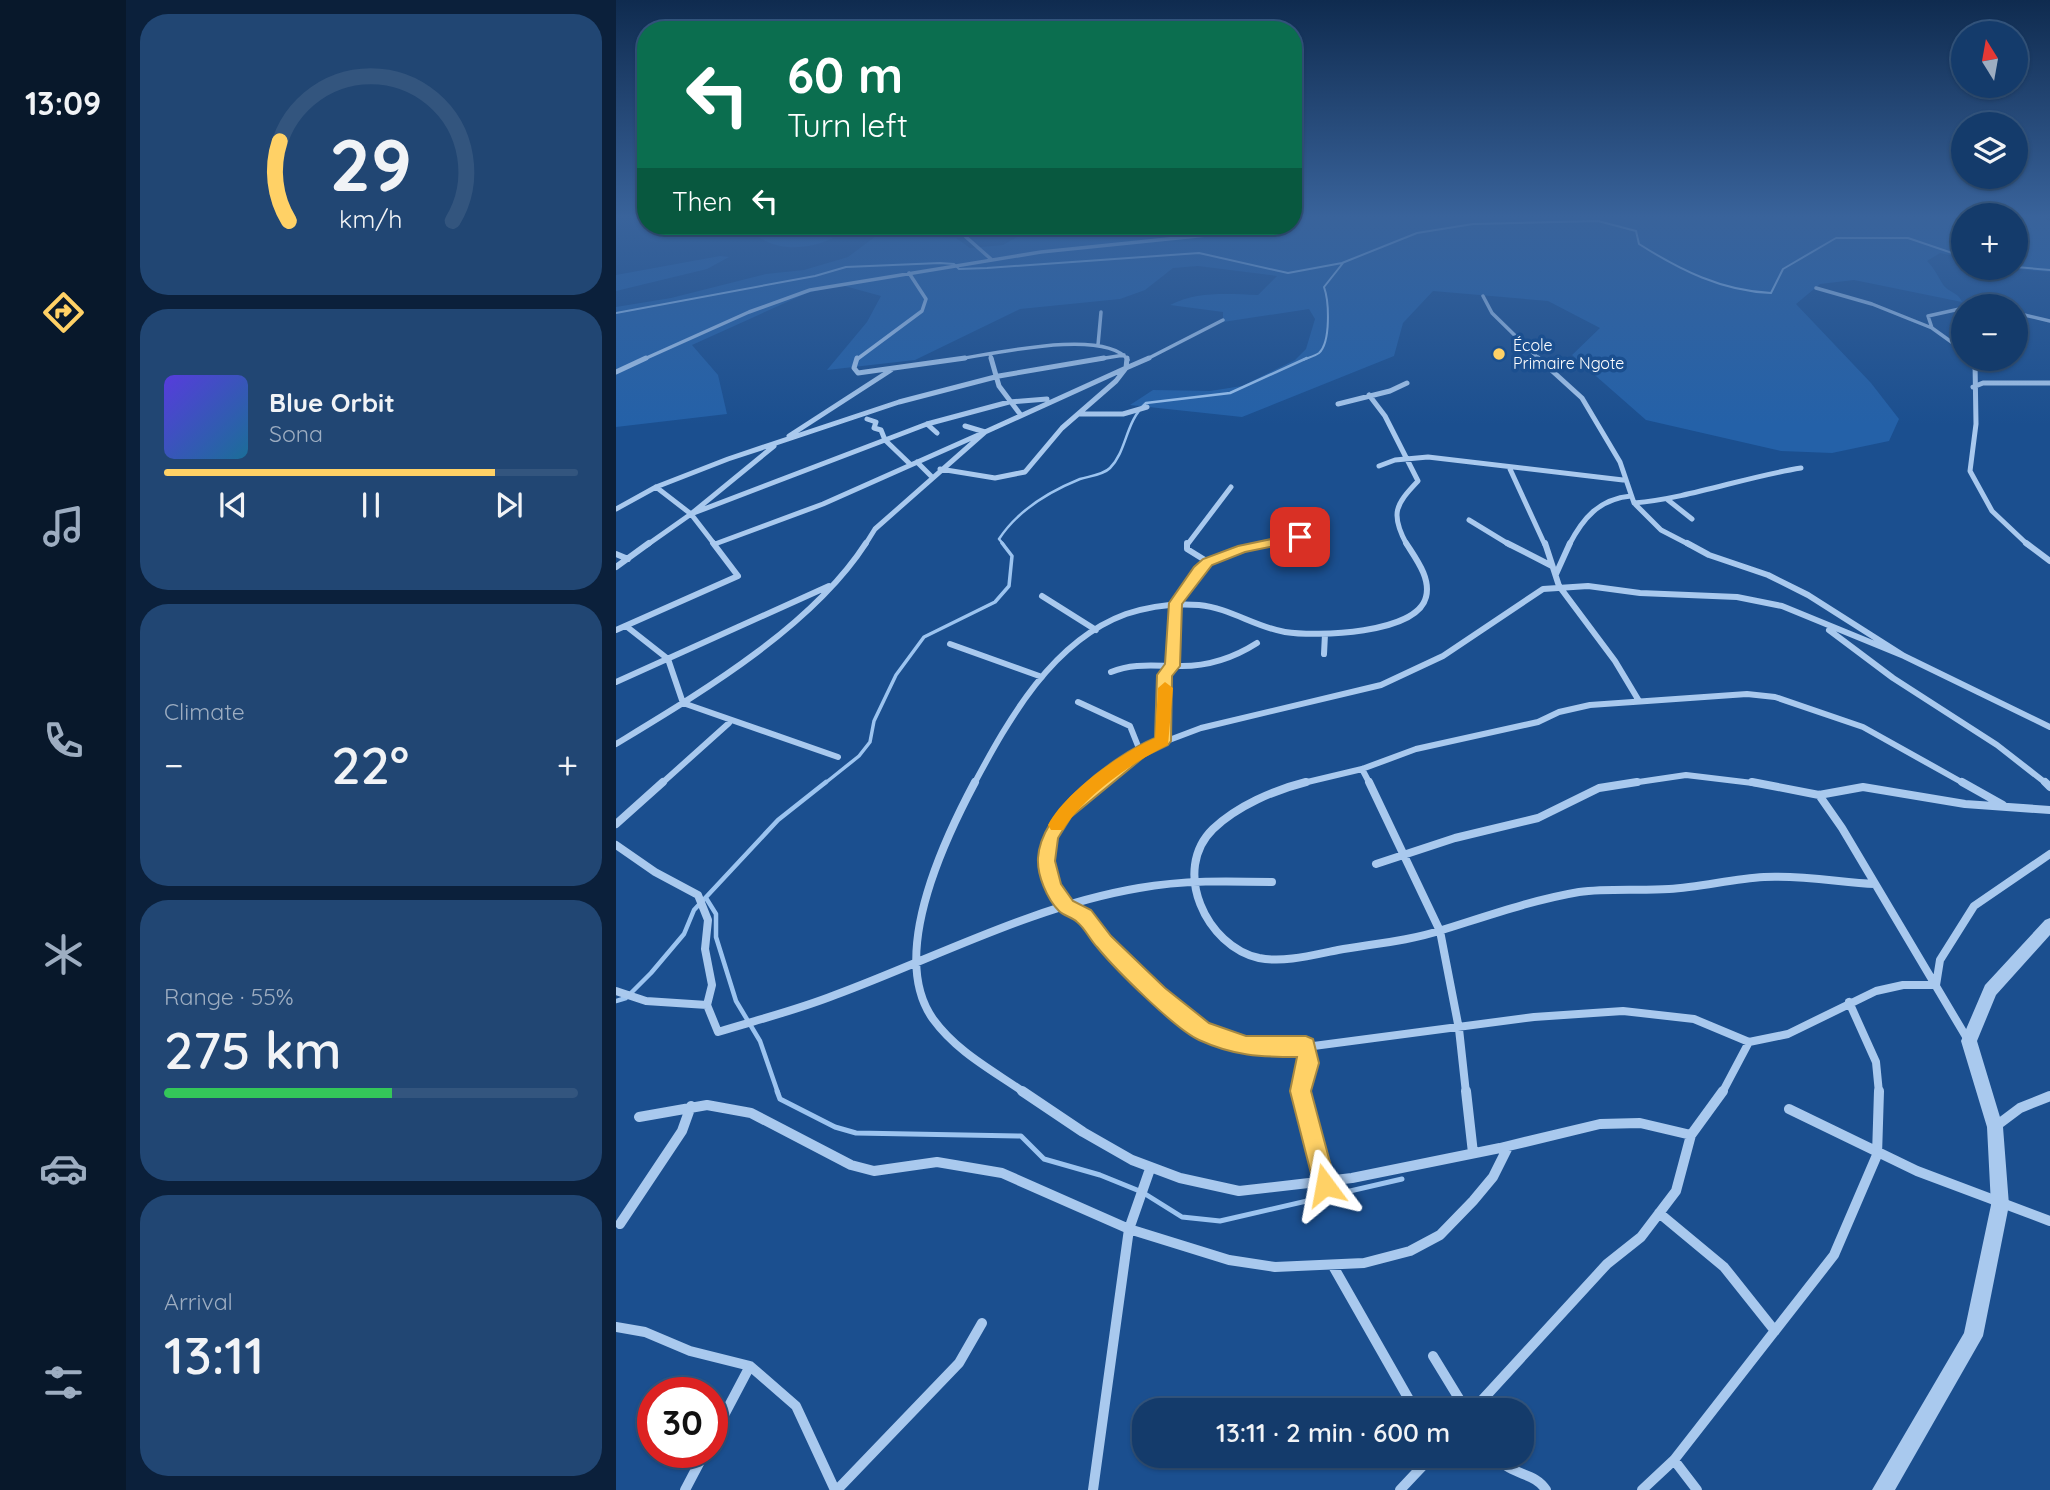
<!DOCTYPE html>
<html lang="en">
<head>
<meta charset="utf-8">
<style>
	:root { --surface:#143b6b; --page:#214673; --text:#f1f3f6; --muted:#9dadc1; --line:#33557e; --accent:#ffd166 }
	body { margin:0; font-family:Quicksand,sans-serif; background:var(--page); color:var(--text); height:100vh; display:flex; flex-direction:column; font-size:26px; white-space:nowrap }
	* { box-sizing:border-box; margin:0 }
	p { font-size:23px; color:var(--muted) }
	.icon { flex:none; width:38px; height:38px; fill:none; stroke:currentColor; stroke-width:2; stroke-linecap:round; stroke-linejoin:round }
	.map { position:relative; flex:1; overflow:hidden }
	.drawer { display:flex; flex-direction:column; gap:14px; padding:14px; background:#0b203b; width:490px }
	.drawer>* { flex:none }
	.top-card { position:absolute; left:21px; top:21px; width:665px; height:214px; border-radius:28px; box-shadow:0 2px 5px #0004,0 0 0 2px var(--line); background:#0b6e4f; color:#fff; overflow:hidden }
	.needle { width:46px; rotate:349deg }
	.controls { position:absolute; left:1335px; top:21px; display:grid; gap:14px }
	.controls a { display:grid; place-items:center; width:77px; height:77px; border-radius:50%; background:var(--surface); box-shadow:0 2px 5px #0004,0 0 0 2px var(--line); font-size:35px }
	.speed { position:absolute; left:21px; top:1377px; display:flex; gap:14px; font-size:35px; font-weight:700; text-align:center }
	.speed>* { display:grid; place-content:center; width:91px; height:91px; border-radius:50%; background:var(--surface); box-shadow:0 2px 5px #0004,0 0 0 2px var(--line); line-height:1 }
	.speed .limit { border:10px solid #d22; background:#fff; color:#111 }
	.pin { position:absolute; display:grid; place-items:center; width:60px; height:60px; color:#fff; margin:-30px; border-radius:14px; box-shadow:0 4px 10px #0006 }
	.me { position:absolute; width:77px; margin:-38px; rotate:347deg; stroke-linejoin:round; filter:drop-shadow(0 0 5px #0008) }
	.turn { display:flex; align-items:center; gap:24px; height:147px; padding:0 35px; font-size:32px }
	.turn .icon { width:91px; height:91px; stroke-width:2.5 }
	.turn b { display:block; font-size:49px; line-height:60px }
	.then { display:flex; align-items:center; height:66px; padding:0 35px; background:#0003; gap:14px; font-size:26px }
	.big { font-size:52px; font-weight:600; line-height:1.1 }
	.drawer .card { flex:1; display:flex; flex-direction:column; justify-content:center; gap:10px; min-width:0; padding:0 24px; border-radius:28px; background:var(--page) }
	.drawer .dial { align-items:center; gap:0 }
	.dial svg { height:182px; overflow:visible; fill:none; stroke:var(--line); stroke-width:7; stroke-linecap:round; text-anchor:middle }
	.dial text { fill:var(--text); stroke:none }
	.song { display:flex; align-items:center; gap:21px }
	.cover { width:84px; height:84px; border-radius:10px; background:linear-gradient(135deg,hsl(250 70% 55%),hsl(200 70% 35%)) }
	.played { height:7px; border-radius:4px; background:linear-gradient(90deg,var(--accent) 80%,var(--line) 80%) }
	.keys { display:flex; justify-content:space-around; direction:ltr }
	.heat { display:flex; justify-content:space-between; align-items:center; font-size:38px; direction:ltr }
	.charge { height:10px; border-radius:5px; background:linear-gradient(90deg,#34c759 55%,var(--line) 0) }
	.trip { position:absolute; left:516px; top:1398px; width:402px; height:70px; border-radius:28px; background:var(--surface); box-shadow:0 2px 5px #0004,0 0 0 2px var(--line); font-weight:600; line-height:70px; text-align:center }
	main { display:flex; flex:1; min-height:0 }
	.tab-bar { display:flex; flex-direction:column; width:126px; justify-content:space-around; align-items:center; background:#08182b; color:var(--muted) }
	.tab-bar .icon { width:49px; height:49px }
	.tab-bar .on { color:var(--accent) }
	.tab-bar b { font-size:32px; color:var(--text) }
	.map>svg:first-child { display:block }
	.green { fill:#2461a8 }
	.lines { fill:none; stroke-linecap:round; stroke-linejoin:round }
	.stream-far4 { stroke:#9cc4f0; stroke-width:2 }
	.stream-far3 { stroke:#9cc4f0; stroke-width:2.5 }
	.stream-far2 { stroke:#9cc4f0; stroke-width:3.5 }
	.stream-far1 { stroke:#9cc4f0; stroke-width:4.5 }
	.stream { stroke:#9cc4f0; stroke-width:5 }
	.river { fill:#123a6d; fill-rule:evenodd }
	.minor-far4 { stroke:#a9c9ee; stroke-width:3.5 }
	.minor-far3 { stroke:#a9c9ee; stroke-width:5 }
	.minor-far2 { stroke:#a9c9ee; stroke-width:6 }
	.minor-far1 { stroke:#a9c9ee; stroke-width:8 }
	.minor { stroke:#a9c9ee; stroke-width:10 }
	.tertiary { fill:#a9c9ee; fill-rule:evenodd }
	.route { fill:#ffd166; stroke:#a68842; stroke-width:2 }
	.slow { fill:#f59e0b }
	.poi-dot { fill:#ffd166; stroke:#1b4f8f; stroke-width:2.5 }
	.labels { text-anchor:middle; stroke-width:7; stroke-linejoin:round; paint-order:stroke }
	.far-poi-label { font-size:16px; fill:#fff; stroke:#1b4f8f; text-anchor:start }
</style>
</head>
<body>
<main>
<nav class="tab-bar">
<b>13:09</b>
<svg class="icon on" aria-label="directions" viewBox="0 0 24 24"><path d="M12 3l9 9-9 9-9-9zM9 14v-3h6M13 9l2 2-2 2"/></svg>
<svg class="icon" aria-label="music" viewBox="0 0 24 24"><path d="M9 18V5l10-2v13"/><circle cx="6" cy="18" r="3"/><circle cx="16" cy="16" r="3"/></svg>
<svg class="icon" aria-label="phone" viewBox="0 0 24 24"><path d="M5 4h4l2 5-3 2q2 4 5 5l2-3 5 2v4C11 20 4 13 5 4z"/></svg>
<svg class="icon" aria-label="climate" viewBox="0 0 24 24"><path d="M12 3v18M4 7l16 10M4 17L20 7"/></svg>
<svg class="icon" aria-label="car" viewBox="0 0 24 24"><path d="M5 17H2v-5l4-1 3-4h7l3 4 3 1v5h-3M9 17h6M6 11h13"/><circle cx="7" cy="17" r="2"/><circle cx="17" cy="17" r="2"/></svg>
<svg class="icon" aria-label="filters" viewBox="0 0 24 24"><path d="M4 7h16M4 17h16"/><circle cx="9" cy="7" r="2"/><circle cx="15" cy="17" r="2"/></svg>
</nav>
<section class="drawer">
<div class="card dial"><svg viewBox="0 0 100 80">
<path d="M14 69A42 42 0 1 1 86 69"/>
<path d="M14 69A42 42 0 0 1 10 34" stroke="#ffd166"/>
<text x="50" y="56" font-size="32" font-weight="700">29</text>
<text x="50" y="72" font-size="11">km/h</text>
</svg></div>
<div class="card">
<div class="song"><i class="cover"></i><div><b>Blue Orbit</b><p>Sona</p></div></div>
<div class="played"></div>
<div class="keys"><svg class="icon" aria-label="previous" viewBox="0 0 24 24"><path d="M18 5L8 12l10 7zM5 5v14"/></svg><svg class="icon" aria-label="pause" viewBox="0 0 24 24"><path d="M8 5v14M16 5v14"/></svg><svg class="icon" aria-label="next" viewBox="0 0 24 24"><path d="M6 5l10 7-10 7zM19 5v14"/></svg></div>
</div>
<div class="card"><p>Climate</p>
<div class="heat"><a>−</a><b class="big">22°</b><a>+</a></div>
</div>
<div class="card"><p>Range · 55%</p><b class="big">275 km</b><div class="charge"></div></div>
<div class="card"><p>Arrival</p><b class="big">13:11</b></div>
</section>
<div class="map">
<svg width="1434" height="1490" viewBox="0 0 1434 1490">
	<rect width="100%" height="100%" fill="#1b4f8f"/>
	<path class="green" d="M677 216H1347V258L1324 253 1311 261C1319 269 1322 277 1328 286 1334 293 1342 292 1346 302L1238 280 1204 284 1180 304 1255 383 1283 419 1273 441 1216 453 1165 451 1030 420 956 355 984 328 932 301 817 291 787 323 778 356 626 417 514 405 537 390 594 391 626 386 679 360 690 349 699 319 693 309 607 322V312L554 305C581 291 612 294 642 295L661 276 582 266 557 268 529 290 504 299 404 309 299 360 211 370 251 322 265 296 225 285 191 293 76 345 102 375 111 414 0 427V307L55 298 150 274 188 270 232 257 260 236 340 238 354 248 387 245 421 226H677Z
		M1400 216H1434V272L1392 268H1400Z
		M148 226H199L198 230 203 236 217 238C195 249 164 252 143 237Z
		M104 256 113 257 91 269 0 291V275Z"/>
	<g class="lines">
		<path class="stream-far4" d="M1400 267 1434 270
			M0 313 199 276 230 267 324 263 338 264 343 269 371 268 583 253 672 273 726 263 801 233 857 224 982 221 1020 231 1023 244C1064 270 1106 291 1155 293L1167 269 1220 238H1292L1348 257
			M687 360C691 358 699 356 703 353 715 342 713 301 708 287L727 263"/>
		<path class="stream-far3" d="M388 545 383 539C402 510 432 492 464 479 474 476 487 475 494 468 511 451 509 422 530 403L614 393 691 358"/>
		<path class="stream-far2" d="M208 784 243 756 254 742 258 721 280 675 308 637 379 602 393 586 396 556 386 543"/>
		<path class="stream-far1" d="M90 898 100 914V937L120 1001 144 1041 162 1093
			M0 1001 10 998 35 973 68 934 78 910 162 820 210 782"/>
		<path class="stream" d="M161 1091 164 1099 219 1127 240 1133 405 1136 428 1159 484 1175 526 1192 566 1217 604 1221 786 1179"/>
		<path class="river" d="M1424 216H1434V221Z"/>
		<path class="minor-far4" d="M343 226 350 237 376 260
			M1200 288 1256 304 1316 328
			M867 296 876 313 924 360
			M1352 303 1354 306
			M1348 308 1312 316 1316 328 1348 351
			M1400 313 1434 321
			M482 345 485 312
			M374 354 376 360
			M26 360 133 312 194 290 425 252 630 231 638 226
			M240 360 306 311 310 299 293 273
			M336 360C373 355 488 327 512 360
			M477 360 508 355
			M529 360 607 320"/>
		<path class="minor-far3" d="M241 358 238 368 242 373 349 358
			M375 358 383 386 404 414
			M922 358 966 398 1004 462 1018 503 1045 530 1074 545
			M1356 359 1359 362 1360 424 1354 471 1376 511 1412 545
			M0 372 30 358
			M1357 387 1367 383H1434
			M753 395 769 416 802 481C779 505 774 514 791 545
			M722 404 774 391 791 383
			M463 414H507L531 407
			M251 419 260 422 258 428 265 430 269 440 294 464
			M311 424 321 433
			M173 436 275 370
			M301 462 316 477
			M763 466 779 460 812 457 1007 480
			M324 469 379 478 409 472 446 428 500 381 510 368 533 358
			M894 469 929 545
			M40 487 75 514 99 545
			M1052 500 1076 519
			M1018 503C1074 498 1128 477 1185 468
			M0 509 40 487 112 459 283 402 383 376 488 358
			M75 514 311 424 393 402 431 399
			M853 520 894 545
			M99 544 207 504 369 432 349 426
			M31 545 75 514 158 446
			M249 545 259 529 369 432 510 368 511 358
			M571 545 615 487
			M643 545 684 537
			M953 545C967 518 983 499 1015 496"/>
		<path class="minor-far2" d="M571 543V549L592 562
			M891 543 936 566
			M929 543 943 586 999 661 1023 701
			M1071 543 1093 555 1152 575 1192 595 1288 656 1434 727
			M1410 543 1434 561
			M0 554 12 559
			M0 567 33 543
			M940 574 954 543
			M426 596 480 630
			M10 626 52 659 67 703 222 757
			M0 630 122 576 97 543
			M1213 630 1277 678 1381 745 1431 784
			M334 644 426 677
			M708 654 709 634
			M495 672C517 663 538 666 561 666 591 667 616 659 641 643
			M0 682 213 586
			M462 702 514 726 524 751
			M547 741 548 675 556 666 560 603 569 590 592 562 648 543
			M0 744C84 693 196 627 250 543
			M746 769 754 784
			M45 784 113 723
			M358 784C393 719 436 641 510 614 534 606 558 603 583 605 614 608 639 627 669 632 700 637 801 634 810 597 815 578 800 559 790 543
			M483 784 524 751 585 728 765 685 827 656 927 589 972 586 1024 593 1121 597 1166 606 1288 656
			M683 784 746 769 800 749 922 722 943 712 974 705 1131 694 1159 697 1247 727 1349 784
			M1009 784 1070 775 1145 784"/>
		<path class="minor-far1" d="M359 782C327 842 273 957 317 1019 341 1052 376 1070 409 1093
			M486 782 449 812 434 837 430 861 437 887 451 907 468 916 488 942 542 995 587 1031 630 1046 690 1047 918 1017 1007 1011 1078 1019 1133 1042 1172 1034 1260 991 1287 985H1320L1324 960 1358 906 1434 854
			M690 782C658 790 621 806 597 829 555 870 590 946 643 958 668 963 697 955 722 950 756 944 793 941 826 930 871 916 916 900 963 892 993 888 1024 891 1053 889 1085 887 1116 879 1148 877 1184 875 1223 882 1259 884
			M753 782 824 931 843 1029 850 1093
			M1136 782 1203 795 1247 787 1349 804 1434 810
			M1346 782 1387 805
			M1429 782 1434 787
			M1203 795 1226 828 1352 1040
			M0 824 47 782
			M0 845 39 872 82 895 92 920 89 949 96 985 91 1005
			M760 864 839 838 922 818 983 788 1021 782
			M0 991 30 1001 91 1005 102 1032C141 1020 181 1010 219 995 319 958 417 906 523 888 567 880 612 881 656 882
			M1233 1002 1260 1062 1263 1093
			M684 1093 690 1047
			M1106 1093 1133 1042"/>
		<path class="minor" d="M406 1091 467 1132 516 1160 564 1178 623 1191 736 1178 884 1148 984 1124 1024 1123 1075 1135
			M684 1091 709 1185
			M850 1091 857 1153
			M1173 1109 1301 1171 1434 1221
			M23 1117 91 1105 135 1113 235 1165 258 1171 321 1162 386 1173 513 1229 613 1260 659 1267 748 1263 794 1251 824 1235 857 1201 877 1177 892 1147
			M1380 1126 1404 1108 1434 1096
			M1043 1213 1108 1267 1159 1331
			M4 1224 66 1131 75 1106
			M717 1266 799 1410
			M0 1327 29 1332 74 1351 134 1366 180 1406 219 1490
			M817 1356 850 1410
			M857 1410 991 1264 1025 1237 1060 1191 1075 1135 1107 1091
			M96 1438 134 1366
			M880 1456C896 1477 918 1471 930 1490
			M1058 1460 1081 1490
			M69 1490 89 1452
			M221 1490 343 1363 366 1323
			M477 1490 513 1229 534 1169
			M784 1490 816 1456
			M1026 1490 1058 1460 1218 1255 1261 1155 1263 1091"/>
		<path class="tertiary" d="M1434 918V935L1380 995 1361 1041 1387 1127 1393 1205 1367 1336 1279 1490H1256L1348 1333 1375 1205 1371 1127 1345 1041 1369 985 1429 920Z"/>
	</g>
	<linearGradient id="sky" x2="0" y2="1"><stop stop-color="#0f2b4f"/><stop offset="0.51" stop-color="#39639b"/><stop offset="1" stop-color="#39639b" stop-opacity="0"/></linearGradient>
	<rect width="1434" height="425" fill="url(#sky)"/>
	<path class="route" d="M684 533 690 537 688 540 629 552 596 565 566 604 564 666 556 676 555 741 552 745 529 756 455 817 442 838 439 861 445 884 457 901 475 910 495 936 549 988 593 1023 630 1036H690L697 1039 703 1063 695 1091 720 1185 717 1193 709 1197 701 1193 698 1185 674 1091 681 1057C644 1057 618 1056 583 1040 559 1029 499 969 481 947 474 940 469 928 461 922 456 917 448 916 443 911 431 899 421 875 422 858 425 810 497 756 539 738L541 675 549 664 553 603 578 567 587 559 622 546Z"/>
	<path class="slow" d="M549 682 557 688 552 745C518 761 467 797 447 830H435L432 825C449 792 506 752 539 738L542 688Z"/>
	<circle class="poi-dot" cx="883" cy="354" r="7"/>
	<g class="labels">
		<g class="far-poi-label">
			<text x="897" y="351">École<tspan x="897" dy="18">Primaire Ngote</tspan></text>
		</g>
	</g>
</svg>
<div class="controls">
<a><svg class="needle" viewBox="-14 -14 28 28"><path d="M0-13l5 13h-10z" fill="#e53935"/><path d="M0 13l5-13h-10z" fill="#9dadc1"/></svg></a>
<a><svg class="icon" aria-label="layers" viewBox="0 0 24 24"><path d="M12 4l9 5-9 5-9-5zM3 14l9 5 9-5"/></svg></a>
<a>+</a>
<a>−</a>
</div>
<div class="speed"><div class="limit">30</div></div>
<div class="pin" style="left:684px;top:537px;background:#d93025"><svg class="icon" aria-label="arrive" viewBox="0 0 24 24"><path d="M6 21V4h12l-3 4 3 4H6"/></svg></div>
<svg class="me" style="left:709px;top:1185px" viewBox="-20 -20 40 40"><path d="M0-17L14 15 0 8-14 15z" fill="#ffd166" stroke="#fff" stroke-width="4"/></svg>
<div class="trip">13:11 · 2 min · 600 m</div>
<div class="top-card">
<div class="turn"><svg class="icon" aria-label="left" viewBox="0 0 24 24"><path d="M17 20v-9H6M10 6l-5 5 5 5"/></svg><div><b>60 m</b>Turn left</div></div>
<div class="then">Then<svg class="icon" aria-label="left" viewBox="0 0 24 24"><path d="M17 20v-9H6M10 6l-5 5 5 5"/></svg></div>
</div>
</div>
</main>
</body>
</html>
